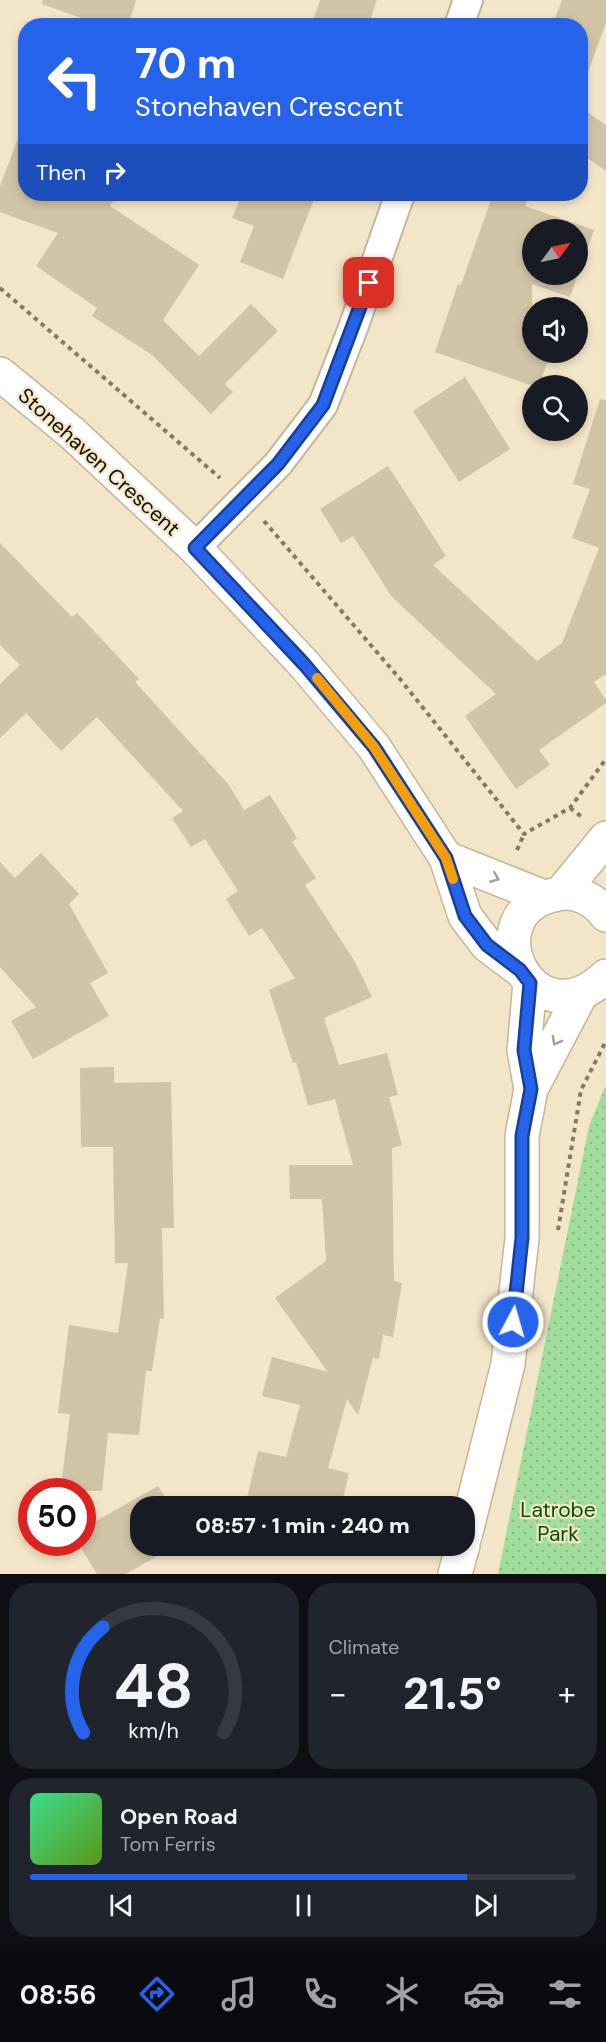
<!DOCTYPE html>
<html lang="en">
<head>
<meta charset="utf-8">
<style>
	:root { --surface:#171b24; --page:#20242c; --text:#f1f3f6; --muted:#9ea1a6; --line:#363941; --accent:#2563eb }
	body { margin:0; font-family:"DM Sans",sans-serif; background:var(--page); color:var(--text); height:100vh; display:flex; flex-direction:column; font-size:22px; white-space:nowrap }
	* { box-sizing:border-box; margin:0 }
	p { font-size:20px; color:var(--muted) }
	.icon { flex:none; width:33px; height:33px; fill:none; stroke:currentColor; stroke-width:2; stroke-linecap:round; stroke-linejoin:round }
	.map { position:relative; height:1574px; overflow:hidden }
	.details { display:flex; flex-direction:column; gap:9px; padding:9px; background:#0d0f14; flex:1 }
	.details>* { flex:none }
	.hud { position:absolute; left:18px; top:18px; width:570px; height:183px; border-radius:24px; box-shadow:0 3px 9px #0003; background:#2563eb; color:#fff; overflow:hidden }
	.needle { width:39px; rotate:57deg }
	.controls { position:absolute; left:522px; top:219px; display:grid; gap:12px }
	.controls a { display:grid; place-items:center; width:66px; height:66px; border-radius:50%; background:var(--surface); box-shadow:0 3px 9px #0003; font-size:30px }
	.speed { position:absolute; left:18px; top:1478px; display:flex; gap:12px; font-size:30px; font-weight:700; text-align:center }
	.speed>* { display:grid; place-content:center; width:78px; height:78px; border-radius:50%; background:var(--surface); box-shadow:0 3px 9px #0003; line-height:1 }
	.speed .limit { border:9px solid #d22; background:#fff; color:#111 }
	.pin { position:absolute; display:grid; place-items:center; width:51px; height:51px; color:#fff; margin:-26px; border-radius:12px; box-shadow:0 3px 9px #0006 }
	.me { position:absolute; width:66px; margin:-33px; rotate:6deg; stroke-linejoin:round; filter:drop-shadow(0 0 4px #0008) }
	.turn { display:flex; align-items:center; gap:21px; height:126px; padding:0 18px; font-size:27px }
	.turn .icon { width:78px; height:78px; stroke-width:2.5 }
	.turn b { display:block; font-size:42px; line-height:51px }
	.then { display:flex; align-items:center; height:57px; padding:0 18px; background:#0003; gap:12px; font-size:22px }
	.big { font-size:45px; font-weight:800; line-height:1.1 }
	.details .card { flex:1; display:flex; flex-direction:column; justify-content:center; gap:9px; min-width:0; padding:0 21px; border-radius:24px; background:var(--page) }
	.details .dial { align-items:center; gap:0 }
	.dial svg { height:156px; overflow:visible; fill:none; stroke:var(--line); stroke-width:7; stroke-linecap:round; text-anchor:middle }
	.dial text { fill:var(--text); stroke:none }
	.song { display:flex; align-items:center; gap:18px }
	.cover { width:72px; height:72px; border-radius:9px; background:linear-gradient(135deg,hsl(150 70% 55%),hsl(90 70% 35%)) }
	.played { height:6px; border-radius:3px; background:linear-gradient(90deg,var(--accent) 80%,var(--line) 80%) }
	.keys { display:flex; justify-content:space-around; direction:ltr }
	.heat { display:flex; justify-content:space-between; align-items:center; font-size:33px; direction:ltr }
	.details .tiles { flex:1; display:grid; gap:9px; grid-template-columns:1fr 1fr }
	.card:last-child { grid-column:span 2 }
	.trip { position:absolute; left:130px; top:1496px; width:345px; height:60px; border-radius:24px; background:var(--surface); box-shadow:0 3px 9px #0003; font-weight:800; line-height:60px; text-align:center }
	.tab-bar { display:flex; height:96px; justify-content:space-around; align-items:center; background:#090b0e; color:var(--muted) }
	.tab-bar .icon { width:42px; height:42px }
	.tab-bar .selected { color:var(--accent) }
	.tab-bar b { font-size:27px; color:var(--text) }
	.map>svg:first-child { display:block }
	.grass { fill:url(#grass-dots) }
	.building { fill:#d1c3a5; fill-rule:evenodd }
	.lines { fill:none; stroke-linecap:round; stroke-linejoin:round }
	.street-casing { stroke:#c4b799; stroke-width:32 }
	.secondary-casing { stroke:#c4b799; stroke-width:36 }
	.path { stroke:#837a65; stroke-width:4; stroke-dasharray:4.5 4.5; stroke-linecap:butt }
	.street { stroke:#fff; stroke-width:28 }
	.secondary { stroke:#fff; stroke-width:33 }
	.oneway { stroke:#a19f9b }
	.route-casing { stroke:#184099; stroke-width:15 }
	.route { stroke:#2563eb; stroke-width:10 }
	.slow { stroke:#f59e0b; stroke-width:10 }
	.labels { text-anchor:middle; stroke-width:4.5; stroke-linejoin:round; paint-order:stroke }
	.street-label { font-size:21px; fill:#141005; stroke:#f3e5c7 }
	.park-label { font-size:21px; fill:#035205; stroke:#f3e5c7 }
</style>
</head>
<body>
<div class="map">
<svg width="606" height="1574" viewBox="0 0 606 1574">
	<defs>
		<pattern id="grass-dots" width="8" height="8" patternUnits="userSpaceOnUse" patternTransform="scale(1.5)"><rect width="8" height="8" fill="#a1dd9c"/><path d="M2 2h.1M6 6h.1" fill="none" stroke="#8abd85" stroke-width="1.8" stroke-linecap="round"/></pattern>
	</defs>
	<rect width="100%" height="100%" fill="#f3e5c7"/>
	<path class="grass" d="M606 1085V1574H498L589 1126Z"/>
	<path class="building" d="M43 0H136L128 26H104L42 4Z
		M320 0H377L368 26H311Z
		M562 0H606V23L584 83H580V26H552Z
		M580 107 606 125V171L580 153Z
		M23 125 26 126V194H118L110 206 199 265 163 320 199 356 251 304 278 331 225 384 233 392 211 414 152 355 92 316 97 308 36 266 58 233 0 212V186Z
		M242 194H316L283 279 240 262 254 226 232 218Z
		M493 194H511L528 199 525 206 594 230 570 297 532 284V352H551L539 386H533L435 352 458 284 461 285ZM532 230H578V274H532Z
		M465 377 510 449 459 482 413 411Z
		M600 399 606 400V674L594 682 606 700V703L539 750 550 765 516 789 465 716 496 694 392 597 353 536 341 543 320 509 388 466 446 556 433 565 537 661 562 643 599 548 572 538 590 489 573 484Z
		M0 543 72 617 77 613 139 679 135 682 229 785 244 810 270 795 297 838 292 842 316 878 305 885 355 962 372 997 324 1018 339 1065 387 1053 398 1095 389 1097 402 1145 392 1148 394 1281 402 1283 393 1337 383 1335 379 1359 373 1358 358 1415 347 1399 328 1468 349 1473 341 1506H280L247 1498 258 1451 286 1457 300 1405 262 1396 272 1357 328 1372 275 1298 326 1261 322 1199H290L289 1165H353L335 1099 308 1106 296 1062 293 1063 269 990 295 978 262 928 249 936 226 899 238 891 205 839 191 847 172 818 183 811 97 717 61 751 26 713 0 738V684L20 665 0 645Z
		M41 853 79 894 69 904 108 973 90 983 109 1016 33 1059 11 1021 36 1007 0 967V862L15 878Z
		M114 1067V1083L171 1082 174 1228H162L164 1319 160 1318 152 1371H146L139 1435 108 1433 102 1491H70L62 1478 70 1414 58 1413 69 1325 118 1333 128 1263H115L113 1147H81L80 1068Z
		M158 1486 170 1506H141V1545H176L126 1574H97L82 1550V1529Z"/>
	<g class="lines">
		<g class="street-casing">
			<path id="street" d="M459 26 468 0
				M195 548 278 464 323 405 353 328 400 194"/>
		</g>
		<g class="secondary-casing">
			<path id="secondary" d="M0 374 72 433 195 548 304 664 374 747 446 858 465 916 487 945 520 970
				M446 858 544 897
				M561 893 606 838
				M606 915C596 900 576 890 558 894 468 910 531 1047 606 976
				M530 983 524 1050 531 1089
				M465 1536 508 1364 522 1238V1136L531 1089 581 994
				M455 1574 463 1545"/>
		</g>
		<path class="path" d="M0 288 220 478
			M264 521 400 679 524 834 570 808 606 759
			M570 808 582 817
			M517 850 524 834
			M558 1230 581 1090 606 1041"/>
		<use href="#street" class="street"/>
		<use href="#secondary" class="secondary"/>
	</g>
	<defs><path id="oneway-chevron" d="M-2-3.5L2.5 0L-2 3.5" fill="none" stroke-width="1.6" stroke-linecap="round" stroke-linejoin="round" transform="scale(1.5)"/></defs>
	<g class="oneway">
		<use href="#oneway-chevron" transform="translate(495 878) rotate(22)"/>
		<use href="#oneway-chevron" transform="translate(556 1041) rotate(118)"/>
	</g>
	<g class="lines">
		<g class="route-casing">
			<path id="route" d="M369 283 323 405 278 464 195 548 304 664 374 747 446 858 465 916 487 945 520 970 530 983 524 1050 531 1089 522 1136V1238L513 1322"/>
		</g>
		<use href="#route" class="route"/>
		<path class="slow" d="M317 678 374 747 446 858 453 879"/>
	</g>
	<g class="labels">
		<g class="street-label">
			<text transform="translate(99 462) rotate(42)" y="7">Stonehaven Crescent</text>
		</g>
		<g class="park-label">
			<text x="558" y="1517">Latrobe<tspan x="558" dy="24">Park</tspan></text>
		</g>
	</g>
</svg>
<div class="controls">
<a><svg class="needle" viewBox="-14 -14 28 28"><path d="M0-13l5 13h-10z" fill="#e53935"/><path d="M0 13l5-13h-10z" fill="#9ea1a6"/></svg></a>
<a><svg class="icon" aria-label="sound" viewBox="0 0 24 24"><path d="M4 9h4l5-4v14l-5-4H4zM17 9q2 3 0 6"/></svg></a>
<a><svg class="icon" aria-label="search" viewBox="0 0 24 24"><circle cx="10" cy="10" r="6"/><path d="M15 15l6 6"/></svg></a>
</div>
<div class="speed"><div class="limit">50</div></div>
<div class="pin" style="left:369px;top:283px;background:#d93025"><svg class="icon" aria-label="arrive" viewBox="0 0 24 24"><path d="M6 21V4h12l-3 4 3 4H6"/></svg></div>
<svg class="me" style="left:513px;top:1322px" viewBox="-20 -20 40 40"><circle r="17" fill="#2563eb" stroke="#fff" stroke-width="3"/><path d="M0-11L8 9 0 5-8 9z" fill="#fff"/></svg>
<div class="trip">08:57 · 1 min · 240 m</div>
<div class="hud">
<div class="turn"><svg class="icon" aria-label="left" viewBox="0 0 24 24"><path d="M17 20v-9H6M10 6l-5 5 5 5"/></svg><div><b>70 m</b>Stonehaven Crescent</div></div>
<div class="then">Then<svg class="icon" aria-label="right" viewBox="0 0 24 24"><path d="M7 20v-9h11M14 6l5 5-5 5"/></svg></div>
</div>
</div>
<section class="details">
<div class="tiles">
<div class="card dial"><svg viewBox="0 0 100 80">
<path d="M14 69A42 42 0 1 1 86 69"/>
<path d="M14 69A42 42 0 0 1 24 15" stroke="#2563eb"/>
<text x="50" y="56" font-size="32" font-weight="700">48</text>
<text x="50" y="72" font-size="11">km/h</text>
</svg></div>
<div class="card"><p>Climate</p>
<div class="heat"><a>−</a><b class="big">21.5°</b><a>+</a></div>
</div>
<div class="card">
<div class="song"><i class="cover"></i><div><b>Open Road</b><p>Tom Ferris</p></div></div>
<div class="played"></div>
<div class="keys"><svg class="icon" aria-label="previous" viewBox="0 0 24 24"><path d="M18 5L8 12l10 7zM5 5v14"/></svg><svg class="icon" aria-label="pause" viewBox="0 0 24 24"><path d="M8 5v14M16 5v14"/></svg><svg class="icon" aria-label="next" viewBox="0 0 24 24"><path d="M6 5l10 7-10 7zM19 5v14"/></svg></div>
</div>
</div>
</section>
<nav class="tab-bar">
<b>08:56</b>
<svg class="icon selected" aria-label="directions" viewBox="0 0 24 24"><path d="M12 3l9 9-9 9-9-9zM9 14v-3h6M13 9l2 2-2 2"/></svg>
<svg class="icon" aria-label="music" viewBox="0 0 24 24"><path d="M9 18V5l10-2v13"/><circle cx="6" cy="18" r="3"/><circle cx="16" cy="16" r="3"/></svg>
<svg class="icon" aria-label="phone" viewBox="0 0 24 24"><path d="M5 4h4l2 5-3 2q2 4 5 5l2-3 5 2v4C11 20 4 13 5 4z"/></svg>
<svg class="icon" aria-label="climate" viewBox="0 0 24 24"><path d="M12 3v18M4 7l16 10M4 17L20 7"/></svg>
<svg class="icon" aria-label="car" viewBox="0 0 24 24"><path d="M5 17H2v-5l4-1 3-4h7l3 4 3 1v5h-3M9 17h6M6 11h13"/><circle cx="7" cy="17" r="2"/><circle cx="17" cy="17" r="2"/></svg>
<svg class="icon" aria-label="filters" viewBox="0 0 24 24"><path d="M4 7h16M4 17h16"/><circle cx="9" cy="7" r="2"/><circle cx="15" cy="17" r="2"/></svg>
</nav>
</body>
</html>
